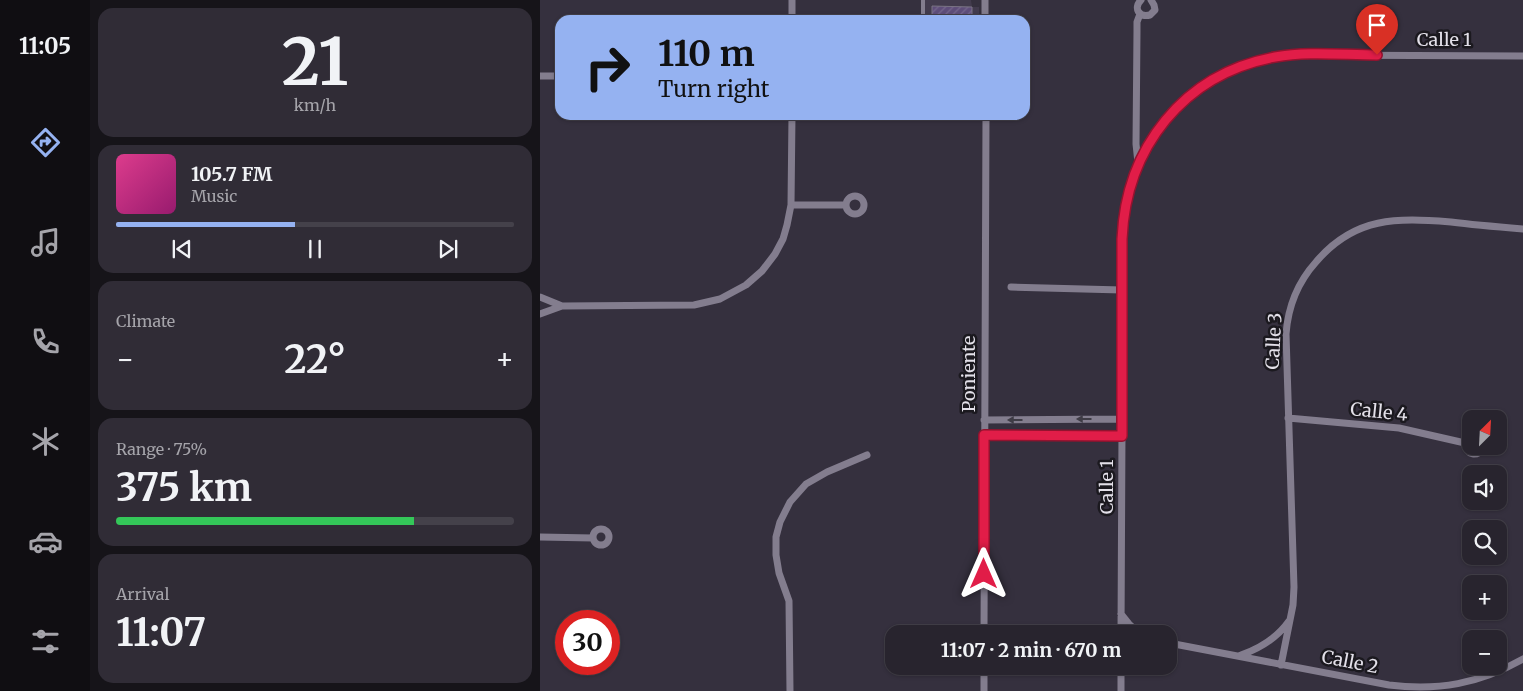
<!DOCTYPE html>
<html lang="en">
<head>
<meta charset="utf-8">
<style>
	:root { --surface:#28242e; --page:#302c36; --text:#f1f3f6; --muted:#a5a4aa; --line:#44414a; --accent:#95b2f1 }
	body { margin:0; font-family:Merriweather,serif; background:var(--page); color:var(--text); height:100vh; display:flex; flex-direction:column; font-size:19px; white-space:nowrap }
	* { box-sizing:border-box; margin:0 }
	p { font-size:16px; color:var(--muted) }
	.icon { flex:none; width:28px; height:28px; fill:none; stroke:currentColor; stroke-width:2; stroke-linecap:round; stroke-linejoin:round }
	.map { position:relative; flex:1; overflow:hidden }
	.side { display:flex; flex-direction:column; gap:8px; padding:8px; background:#161419; width:450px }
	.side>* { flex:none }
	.hud { position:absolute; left:15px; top:15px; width:475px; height:105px; border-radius:15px; box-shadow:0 1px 4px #0004,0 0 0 1px var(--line); background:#95b2f1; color:#111; overflow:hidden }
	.needle { width:32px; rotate:24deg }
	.tools { position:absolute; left:922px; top:410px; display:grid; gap:10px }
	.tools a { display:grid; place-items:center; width:45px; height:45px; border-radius:10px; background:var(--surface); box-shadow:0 1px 4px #0004,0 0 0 1px var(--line); font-size:25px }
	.speed { position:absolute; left:15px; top:610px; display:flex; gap:10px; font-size:25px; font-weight:700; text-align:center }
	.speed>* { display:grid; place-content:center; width:65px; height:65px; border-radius:50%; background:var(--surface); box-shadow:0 1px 4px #0004,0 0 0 1px var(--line); line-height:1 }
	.speed .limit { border:8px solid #d22; background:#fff; color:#111 }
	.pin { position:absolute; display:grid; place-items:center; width:42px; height:42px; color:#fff; margin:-51px -21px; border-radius:50% 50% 50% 0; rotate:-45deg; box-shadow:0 0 5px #0007 }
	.pin .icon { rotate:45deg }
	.me { position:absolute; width:55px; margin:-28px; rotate:0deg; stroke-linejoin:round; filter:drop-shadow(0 0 4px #0008) }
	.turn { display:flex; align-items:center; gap:18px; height:105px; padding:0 20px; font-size:22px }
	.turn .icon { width:65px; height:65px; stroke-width:2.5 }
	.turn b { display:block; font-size:35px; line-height:42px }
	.big { font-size:38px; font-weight:700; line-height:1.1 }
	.side .widget { flex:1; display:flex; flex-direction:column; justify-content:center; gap:8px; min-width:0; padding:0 18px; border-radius:15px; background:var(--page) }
	.side .dial { align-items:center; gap:0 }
	.dial b { font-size:65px; line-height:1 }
	.song { display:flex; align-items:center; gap:15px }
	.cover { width:60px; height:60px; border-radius:8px; background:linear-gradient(135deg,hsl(330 70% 55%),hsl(320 70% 35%)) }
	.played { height:5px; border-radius:2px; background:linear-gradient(90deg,var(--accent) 45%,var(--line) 45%) }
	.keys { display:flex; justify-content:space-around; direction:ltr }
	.heat { display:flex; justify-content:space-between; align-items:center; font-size:28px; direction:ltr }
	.charge { height:8px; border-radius:4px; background:linear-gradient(90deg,#34c759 75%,var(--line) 0) }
	.trip { position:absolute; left:345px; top:625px; width:292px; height:50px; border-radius:15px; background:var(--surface); box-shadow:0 1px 4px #0004,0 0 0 1px var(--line); font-weight:700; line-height:50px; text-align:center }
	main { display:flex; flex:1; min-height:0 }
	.tabs { display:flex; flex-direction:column; width:90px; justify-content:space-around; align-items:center; background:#100e12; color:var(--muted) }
	.tabs .icon { width:35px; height:35px }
	.tabs .on { color:var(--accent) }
	.tabs b { font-size:22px; color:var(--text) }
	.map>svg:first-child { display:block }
	.built { fill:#423b4d }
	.building { fill:url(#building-hatch); stroke:#7a7484 }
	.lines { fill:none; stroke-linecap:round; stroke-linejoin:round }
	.lane { stroke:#837d8e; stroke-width:4 }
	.street { stroke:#837d8e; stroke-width:7 }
	.oneway { fill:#3f3c46 }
	.route-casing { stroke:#92132f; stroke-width:12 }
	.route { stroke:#e11d48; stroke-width:9 }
	.labels { text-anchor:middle; stroke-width:5; stroke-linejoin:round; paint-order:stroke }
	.street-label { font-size:18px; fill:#e3e0e9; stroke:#1b191f }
</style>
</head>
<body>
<main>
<nav class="tabs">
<b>11:05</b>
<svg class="icon on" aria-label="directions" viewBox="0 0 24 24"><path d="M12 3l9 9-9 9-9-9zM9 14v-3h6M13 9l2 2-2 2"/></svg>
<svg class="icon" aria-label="music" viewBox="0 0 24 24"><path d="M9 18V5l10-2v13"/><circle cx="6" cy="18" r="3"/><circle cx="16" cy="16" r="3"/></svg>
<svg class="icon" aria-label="phone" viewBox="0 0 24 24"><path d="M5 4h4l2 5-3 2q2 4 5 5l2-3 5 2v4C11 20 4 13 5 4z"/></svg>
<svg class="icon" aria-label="climate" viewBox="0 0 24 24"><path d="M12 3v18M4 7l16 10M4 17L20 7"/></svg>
<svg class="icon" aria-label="car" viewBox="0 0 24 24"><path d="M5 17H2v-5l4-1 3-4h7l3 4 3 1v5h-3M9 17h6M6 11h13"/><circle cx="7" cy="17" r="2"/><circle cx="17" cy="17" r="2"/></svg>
<svg class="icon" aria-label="filters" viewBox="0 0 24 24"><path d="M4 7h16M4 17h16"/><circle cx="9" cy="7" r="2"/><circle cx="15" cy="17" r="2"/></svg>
</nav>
<section class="side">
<div class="widget dial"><b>21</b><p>km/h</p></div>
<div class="widget">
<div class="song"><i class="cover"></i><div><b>105.7 FM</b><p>Music</p></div></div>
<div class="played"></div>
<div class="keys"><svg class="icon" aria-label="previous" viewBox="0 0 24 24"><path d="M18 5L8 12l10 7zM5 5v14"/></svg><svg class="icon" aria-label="pause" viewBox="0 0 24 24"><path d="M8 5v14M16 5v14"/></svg><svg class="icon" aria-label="next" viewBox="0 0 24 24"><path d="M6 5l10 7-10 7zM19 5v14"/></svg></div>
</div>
<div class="widget"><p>Climate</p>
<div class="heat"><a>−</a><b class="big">22°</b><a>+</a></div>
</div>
<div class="widget"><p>Range · 75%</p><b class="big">375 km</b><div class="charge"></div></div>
<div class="widget"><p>Arrival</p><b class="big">11:07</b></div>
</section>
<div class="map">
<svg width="983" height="691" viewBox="0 0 983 691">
	<defs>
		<pattern id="building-hatch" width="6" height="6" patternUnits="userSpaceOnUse" patternTransform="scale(1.25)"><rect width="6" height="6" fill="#5e4d79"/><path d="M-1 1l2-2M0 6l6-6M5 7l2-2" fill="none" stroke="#75668c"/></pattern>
	</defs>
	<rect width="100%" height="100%" fill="#35303e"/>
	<path class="built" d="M381 0H431L432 7H439V20H381Z"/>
	<path class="building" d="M392 6 432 7V20L392 19Z"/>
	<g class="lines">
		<path class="lane" d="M383 20V0"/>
		<path class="street" d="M445 0V20
			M601 0C593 8 599 18 610 15L615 10 614 5 611 0
			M252 20V0
			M0 76H20
			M598 163 596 144 597 31V22L600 14
			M306 205a9 9 0 1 1 18 0a9 9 0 1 1-18 0Z
			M251 205H306
			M471 287 582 290
			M0 297 22 306
			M0 314 22 306 154 305 180 299 206 285 222 271 235 254 243 239 247 225 251 205 252 115
			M748 418 859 428 925 443
			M444 420 582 419
			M444 435 582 436
			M931 436 925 443C925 455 939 459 944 446
			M53 537a8 8 0 1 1 16 0a8 8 0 1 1-16 0Z
			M0 537 53 538
			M581 614 589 624 600 634
			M444 634 446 115
			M581 634 583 228C594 127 663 59 765 55L983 56
			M629 643 849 685C898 691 939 684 983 659
			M701 655C721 648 737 638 749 621
			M741 665 753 605 754 587 746 334C748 307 758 282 776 262 815 216 857 218 911 222 935 225 959 227 983 229
			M250 691 249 601 239 573 236 555V537L240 522 250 502 266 484 287 472 327 455
			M444 691V666
			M581 691V666"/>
	</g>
	<defs><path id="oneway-solid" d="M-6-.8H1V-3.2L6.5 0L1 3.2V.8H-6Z" transform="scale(1.25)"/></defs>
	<g class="oneway">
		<use href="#oneway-solid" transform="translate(544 419) rotate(180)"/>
		<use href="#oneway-solid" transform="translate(475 420) rotate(180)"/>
	</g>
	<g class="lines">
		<g class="route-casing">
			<path id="route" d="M444 574V435L582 436V239C586 148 643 74 735 57 768 51 803 55 837 55"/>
		</g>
		<use href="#route" class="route"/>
	</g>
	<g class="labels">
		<g class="street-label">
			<text x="904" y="46">Calle 1</text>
			<text transform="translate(734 341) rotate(-87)" y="6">Calle 3</text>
			<text transform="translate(429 374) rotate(-90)" y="6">Poniente</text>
			<text transform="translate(839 412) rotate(6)" y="6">Calle 4</text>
			<text transform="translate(567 487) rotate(-90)" y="6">Calle 1</text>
			<text transform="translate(810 662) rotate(11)" y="6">Calle 2</text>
		</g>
	</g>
</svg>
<div class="tools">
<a><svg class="needle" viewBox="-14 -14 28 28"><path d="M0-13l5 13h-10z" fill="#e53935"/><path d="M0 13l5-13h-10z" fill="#a5a4aa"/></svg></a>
<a><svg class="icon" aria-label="sound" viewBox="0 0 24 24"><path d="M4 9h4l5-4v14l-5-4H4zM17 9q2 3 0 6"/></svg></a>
<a><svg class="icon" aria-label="search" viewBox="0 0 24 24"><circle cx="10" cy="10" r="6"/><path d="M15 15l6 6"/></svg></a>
<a>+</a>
<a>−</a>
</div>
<div class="speed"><div class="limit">30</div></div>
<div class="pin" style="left:837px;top:55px;background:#d93025"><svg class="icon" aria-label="arrive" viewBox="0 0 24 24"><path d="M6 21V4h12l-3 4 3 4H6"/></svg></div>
<svg class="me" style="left:444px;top:574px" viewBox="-20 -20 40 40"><path d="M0-17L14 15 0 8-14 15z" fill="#e11d48" stroke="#fff" stroke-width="4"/></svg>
<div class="trip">11:07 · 2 min · 670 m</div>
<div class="hud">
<div class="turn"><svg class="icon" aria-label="right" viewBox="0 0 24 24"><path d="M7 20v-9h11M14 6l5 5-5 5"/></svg><div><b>110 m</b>Turn right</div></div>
</div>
</div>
</main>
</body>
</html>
